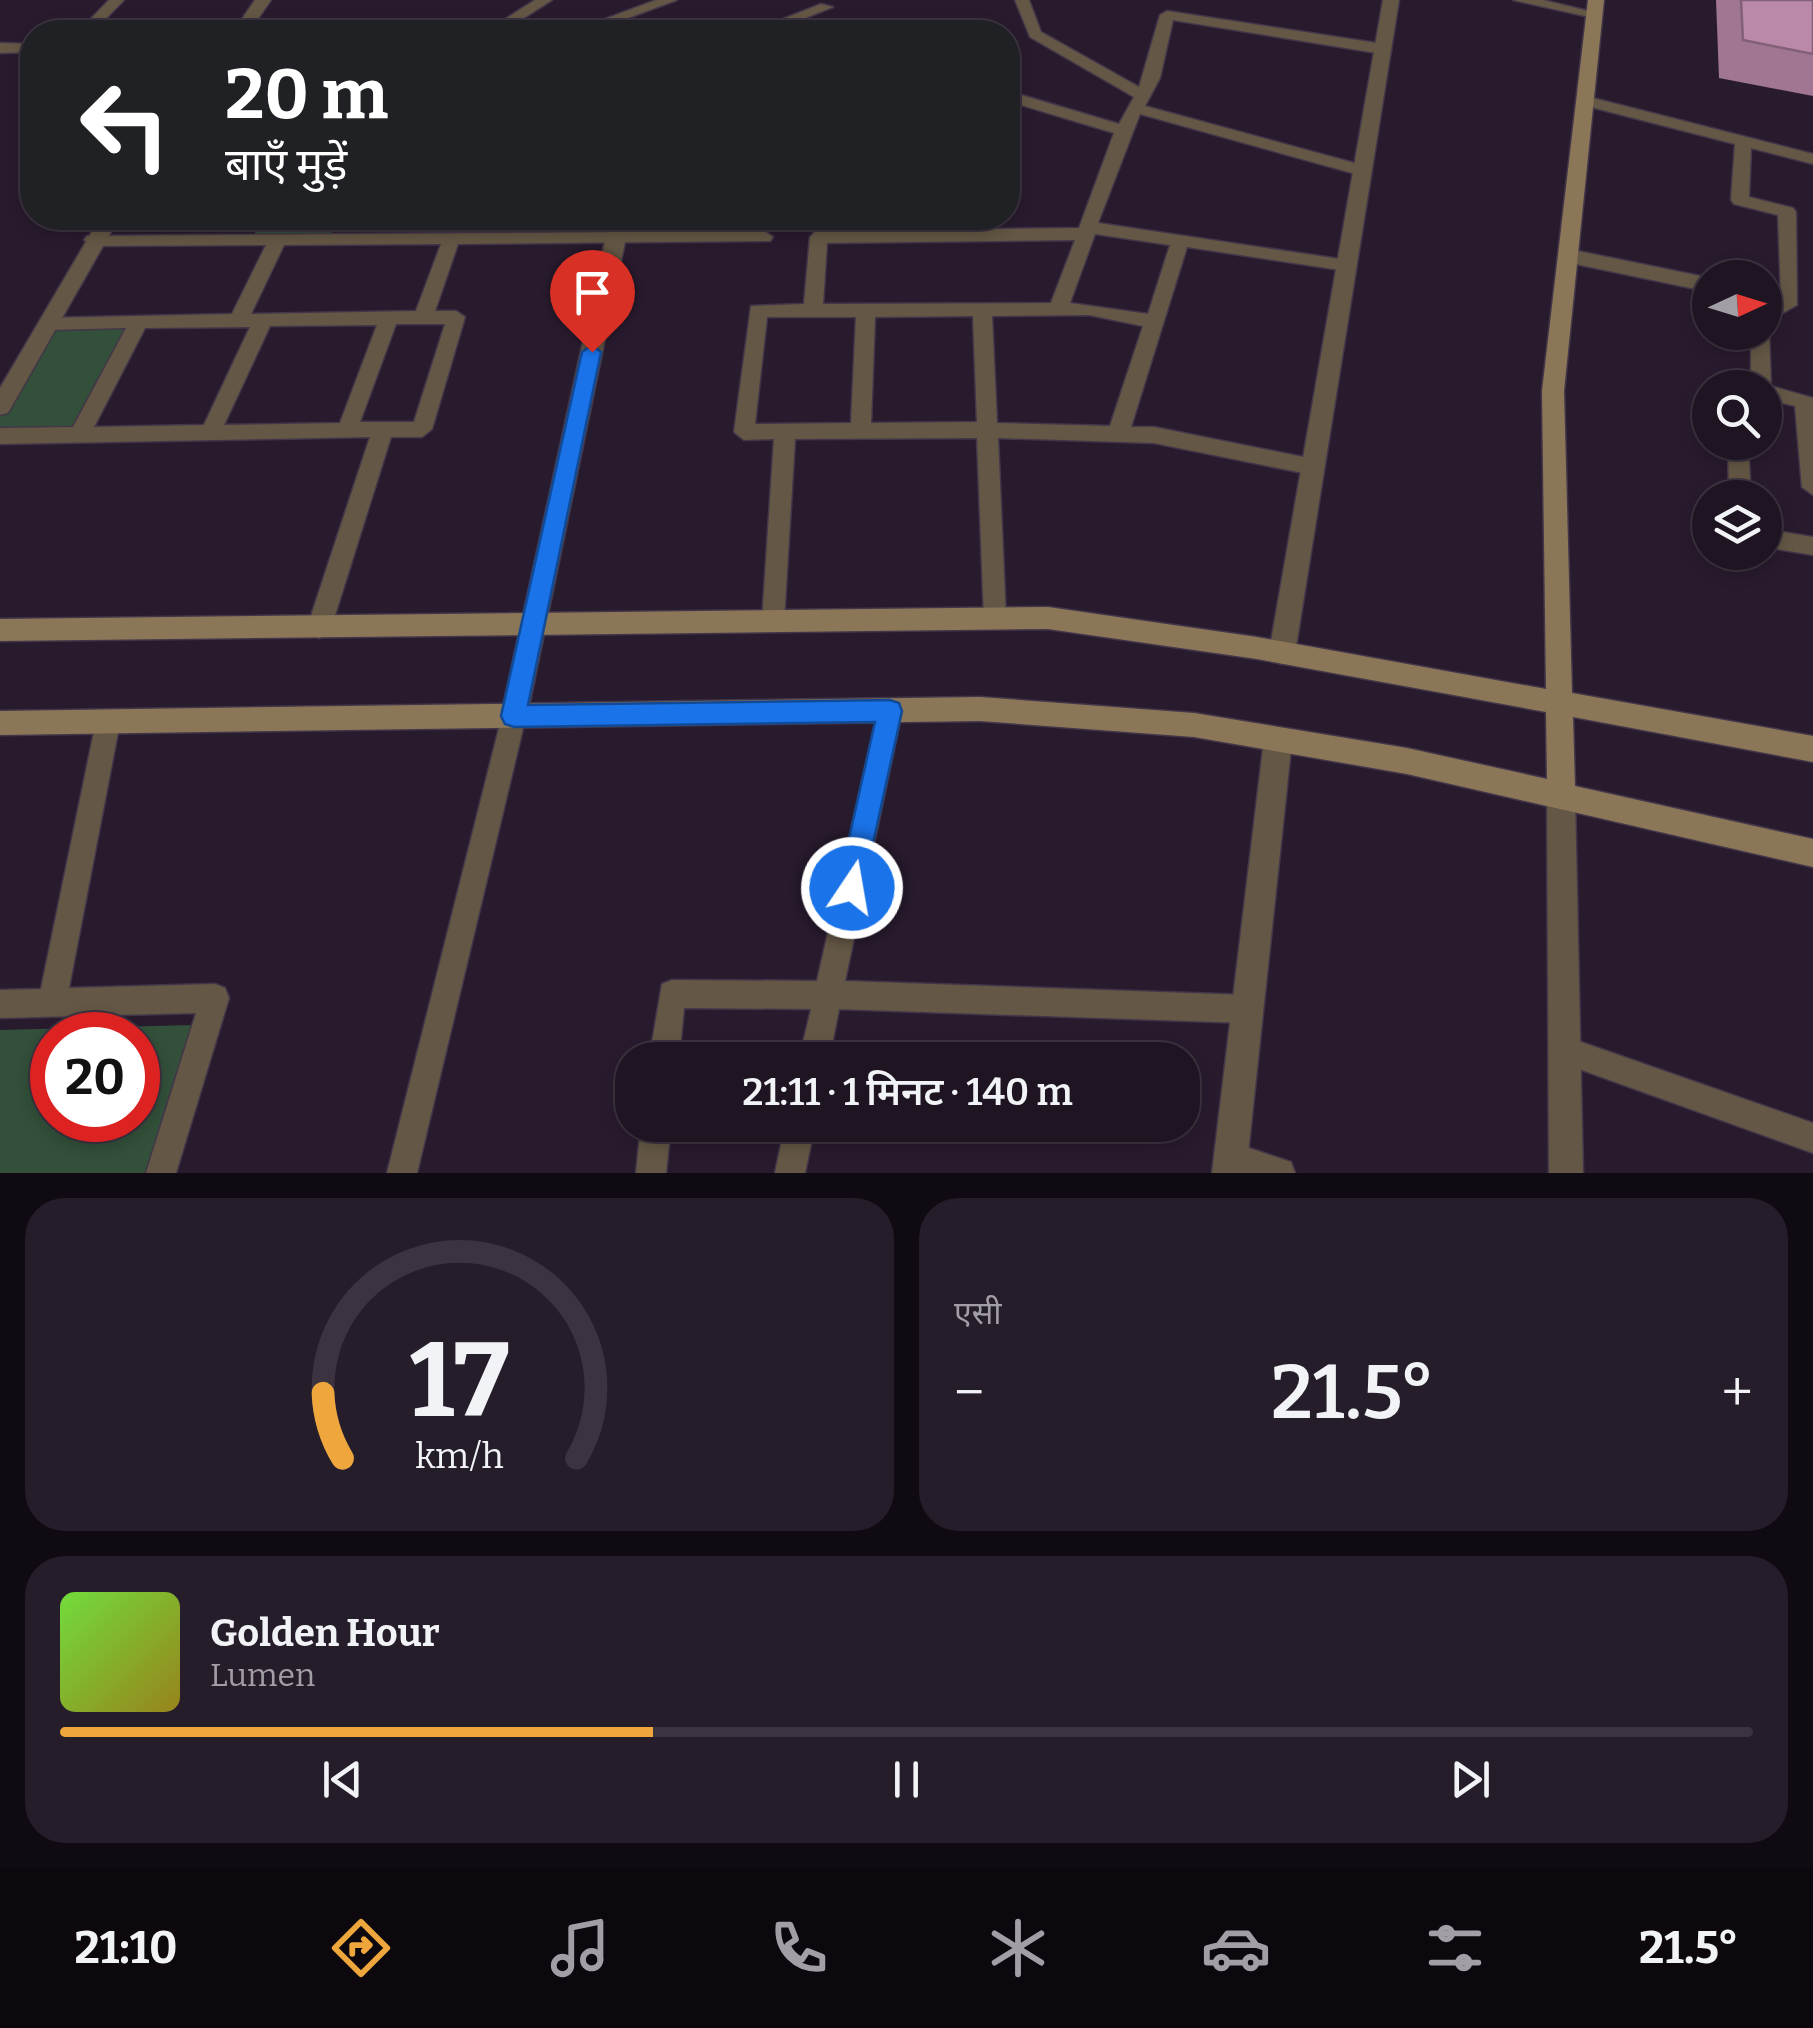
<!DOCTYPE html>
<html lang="hi">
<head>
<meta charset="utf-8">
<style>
	:root { --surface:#1e1422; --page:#261d2a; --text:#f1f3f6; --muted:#a19ea5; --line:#3c3340; --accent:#efa73d }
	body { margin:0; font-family:Bitter,"Noto Sans Devanagari",serif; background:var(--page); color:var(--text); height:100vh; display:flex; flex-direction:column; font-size:38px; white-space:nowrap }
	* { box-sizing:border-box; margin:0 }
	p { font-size:32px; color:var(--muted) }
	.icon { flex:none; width:55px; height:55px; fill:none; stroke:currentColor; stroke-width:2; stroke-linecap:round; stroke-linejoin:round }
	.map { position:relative; height:1173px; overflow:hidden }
	.side { display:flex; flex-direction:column; gap:25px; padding:25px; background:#100b13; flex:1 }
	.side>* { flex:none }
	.hud { position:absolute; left:20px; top:20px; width:1000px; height:210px; border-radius:40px; box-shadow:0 5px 15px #0003,0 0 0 2px var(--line); background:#202124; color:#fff; overflow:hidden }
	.needle { width:65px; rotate:86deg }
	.controls { position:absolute; left:1692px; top:260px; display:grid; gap:20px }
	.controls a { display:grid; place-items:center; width:90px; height:90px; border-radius:50%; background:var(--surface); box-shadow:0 5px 15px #0003,0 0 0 2px var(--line); font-size:50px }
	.speed { position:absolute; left:30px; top:1012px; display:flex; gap:20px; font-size:50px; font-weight:700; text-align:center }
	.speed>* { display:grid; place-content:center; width:130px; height:130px; border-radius:50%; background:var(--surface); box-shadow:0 5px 15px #0003,0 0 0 2px var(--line); line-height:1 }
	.speed .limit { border:15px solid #d22; background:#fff; color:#111 }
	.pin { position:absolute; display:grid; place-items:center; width:85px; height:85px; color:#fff; margin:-102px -42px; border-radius:50% 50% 50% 0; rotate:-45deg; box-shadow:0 0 10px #0007 }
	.pin .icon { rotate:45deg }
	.me { position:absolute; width:110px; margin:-55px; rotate:12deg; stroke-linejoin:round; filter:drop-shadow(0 0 8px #0008) }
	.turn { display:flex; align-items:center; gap:35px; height:210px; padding:0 40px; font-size:45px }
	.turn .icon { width:130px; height:130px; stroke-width:2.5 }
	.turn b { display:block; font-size:70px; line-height:85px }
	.big { font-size:75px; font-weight:600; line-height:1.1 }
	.side .tile { flex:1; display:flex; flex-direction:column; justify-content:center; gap:15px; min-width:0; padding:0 35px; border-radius:40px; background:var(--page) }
	.side .dial { align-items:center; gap:0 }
	.dial svg { height:260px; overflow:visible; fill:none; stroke:var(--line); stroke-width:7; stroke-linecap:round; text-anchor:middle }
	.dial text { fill:var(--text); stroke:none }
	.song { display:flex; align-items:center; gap:30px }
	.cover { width:120px; height:120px; border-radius:15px; background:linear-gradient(135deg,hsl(100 70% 55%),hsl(50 70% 35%)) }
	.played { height:10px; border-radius:5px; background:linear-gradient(90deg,var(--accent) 35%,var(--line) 35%) }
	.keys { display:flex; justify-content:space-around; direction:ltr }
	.heat { display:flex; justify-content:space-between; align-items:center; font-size:55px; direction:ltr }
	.side .tiles { flex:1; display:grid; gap:25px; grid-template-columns:1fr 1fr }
	.tile:last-child { grid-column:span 2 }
	.trip { position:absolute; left:615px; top:1042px; width:585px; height:100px; border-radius:40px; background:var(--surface); box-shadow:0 5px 15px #0003,0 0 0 2px var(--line); font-weight:600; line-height:100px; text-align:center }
	.dock { display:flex; height:160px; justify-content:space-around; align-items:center; background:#0c080e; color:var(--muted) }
	.dock .icon { width:70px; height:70px }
	.dock .active { color:var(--accent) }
	.dock b { font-size:45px; color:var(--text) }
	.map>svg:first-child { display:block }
	.green { fill:#32503a; fill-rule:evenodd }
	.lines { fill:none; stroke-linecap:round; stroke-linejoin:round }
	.lane-casing { stroke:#433649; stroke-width:3 }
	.street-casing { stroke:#433649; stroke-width:3 }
	.secondary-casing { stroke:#433649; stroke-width:3 }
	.lane { fill:#645745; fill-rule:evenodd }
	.street { fill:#645745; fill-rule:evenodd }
	.secondary { fill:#8b7658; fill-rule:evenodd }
	.wall { fill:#a07692 }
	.building { fill:#ba89aa; stroke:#826077; stroke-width:2.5 }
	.route { fill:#1a73e8; stroke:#114b97; stroke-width:2.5 }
</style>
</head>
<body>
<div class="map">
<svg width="1813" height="1173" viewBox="0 0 1813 1173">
	<rect width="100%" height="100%" fill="#281b2e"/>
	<path class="green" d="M263 218H338L330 236 253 237Z
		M133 325 77 432 0 434V414L50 326Z
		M192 1025 145 1173H0V1030ZM52 1035H138V1120H52Z"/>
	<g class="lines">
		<g class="lane-casing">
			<path id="lane" d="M109 0H124L93 32H78Z
				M535 0H552L502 32H485Z
				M656 0H677L590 32H570Z
				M1015 0H1029L1041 32 1139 87 1160 15 1167 11 1383 44 1391 49 1383 54 1173 20 1160 78 1145 106 1369 167 1371 171 1363 176 1140 114 1098 223 1353 261V269L1347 271 1187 247 1131 427H1154L1313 459 1323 467 1313 475 1154 443 998 438 1006 619 1003 626 995 629 987 626 984 619 977 438 795 439 784 621 781 628 773 631 765 628 762 621 774 439 744 440 734 432 751 306 804 304 810 237 829 218H848L836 231 1079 228 1114 133 1008 101V91L1119 124 1134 97 1030 37ZM1095 234 1170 245 1148 314 1070 303ZM1075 240 1051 303 823 304 827 243ZM1089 315 1143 326 1110 426 997 423 992 316ZM973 316 977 422 871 423 875 317ZM767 317H856L851 423 755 424Z
				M1513 0H1543L1601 14 1594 18Z
				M821 4 833 7 770 32H750Z
				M0 43 32 44V52L0 53Z
				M1585 96 1813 154V164L1751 148 1749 197 1793 208 1796 212 1797 305 1765 323V308L1781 298 1778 215 1734 204 1731 200 1735 144 1579 104 1577 101Z
				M764 231 773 237 770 241 458 244 435 311H456L465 317 432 429 422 437H391L331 628 327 635 319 638 311 635 307 628 370 437 0 444V428L73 427 126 328 48 330 41 328V318L232 314 266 245 93 246 84 240 87 236ZM441 244 416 311 251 314 284 245ZM396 324H445L414 422H360ZM377 325 340 423 224 425 270 326ZM250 327 204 425 94 427 145 328Z
				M1765 327 1769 332 1771 386 1813 398V495L1802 487 1795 406 1765 399V388H1726L1736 381 1751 383V332H1765Z
				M1728 442H1748L1751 498H1729Z
				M1765 529 1813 537V555L1765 547Z
				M890 700 899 703 902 711 845 981 1247 995 1257 999 1261 1009 1257 1019 1247 1023 839 1009 829 1060H799L811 1009 684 1008 679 1060H649L662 984 672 980 817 981 878 711 881 703Z
				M514 705 523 708 526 716 417 1173H387L502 716 505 708Z
				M108 711 117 714 120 722 69 988 215 984 225 988 229 998 176 1173H146L196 1013 0 1018V990L41 989 96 722 99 714Z
				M1564 1036 1813 1123V1153L1554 1060 1550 1050 1554 1040Z
				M641 1125H671L666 1173H636Z
				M785 1125H815L805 1173H775Z
				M1231 1142 1291 1162 1295 1173H1233L1220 1168 1216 1157 1220 1146Z"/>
		</g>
		<g class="street-casing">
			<path id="street" d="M255 0H271L249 32H233Z
				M1383 0H1399L1295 653 1291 661 1282 664 1273 661 1269 653Z
				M100 218H119L8 413 0 415V388Z
				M610 218H630L527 716 524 725 514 728 504 725 501 716Z
				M1568 249 1710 278V292L1561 261V251Z
				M1278 728 1288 731 1292 740 1246 1173H1212L1264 740 1268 731Z
				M1561 783 1571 787 1575 796 1583 1173H1549L1547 796 1551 787Z"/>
		</g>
		<g class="secondary-casing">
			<path id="secondary" d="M1588 0H1604L1564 391 1572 693 1813 736V762L1573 717 1575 786 1813 839V867L1407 774 1194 737 980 721 0 735V711L980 697 1194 713 1407 748 1547 779 1546 712 1257 659 1048 629 0 641V619L1048 607 1257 637 1546 689 1542 391Z"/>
		</g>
		<use href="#lane" class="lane"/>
		<use href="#street" class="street"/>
		<use href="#secondary" class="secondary"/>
	</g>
	<path class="wall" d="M1716 0H1813V96L1719 78Z"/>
	<path class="building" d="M1741 0H1813V54L1743 40Z"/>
	<path class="route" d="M592 345 601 352 528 705 890 700 899 703 902 711 861 898 852 902 842 898 838 888 875 722 514 727 505 724 501 716 582 352Z"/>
</svg>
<div class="controls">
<a><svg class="needle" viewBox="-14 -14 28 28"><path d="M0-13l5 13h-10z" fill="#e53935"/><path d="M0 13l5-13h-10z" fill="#a19ea5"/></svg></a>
<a><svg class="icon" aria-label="search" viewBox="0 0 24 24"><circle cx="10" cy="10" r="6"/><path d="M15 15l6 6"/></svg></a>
<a><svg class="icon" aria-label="layers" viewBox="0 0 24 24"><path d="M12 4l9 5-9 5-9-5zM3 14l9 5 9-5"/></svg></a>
</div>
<div class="speed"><div class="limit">20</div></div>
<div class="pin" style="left:592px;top:352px;background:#d93025"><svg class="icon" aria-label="arrive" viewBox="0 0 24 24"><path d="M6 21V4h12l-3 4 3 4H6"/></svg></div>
<svg class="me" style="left:852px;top:888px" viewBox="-20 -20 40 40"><circle r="17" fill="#1a73e8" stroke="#fff" stroke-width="3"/><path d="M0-11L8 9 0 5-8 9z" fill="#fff"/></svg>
<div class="trip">21:11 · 1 मिनट · 140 m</div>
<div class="hud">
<div class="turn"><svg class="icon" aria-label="left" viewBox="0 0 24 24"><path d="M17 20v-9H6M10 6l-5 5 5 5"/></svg><div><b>20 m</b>बाएँ मुड़ें</div></div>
</div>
</div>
<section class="side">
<div class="tiles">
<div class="tile dial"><svg viewBox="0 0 100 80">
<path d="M14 69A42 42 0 1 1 86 69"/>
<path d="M14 69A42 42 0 0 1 8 49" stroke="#efa73d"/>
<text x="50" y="56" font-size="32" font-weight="700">17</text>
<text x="50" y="72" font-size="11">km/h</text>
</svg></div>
<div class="tile"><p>एसी</p>
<div class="heat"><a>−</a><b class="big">21.5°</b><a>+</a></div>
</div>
<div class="tile">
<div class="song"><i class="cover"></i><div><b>Golden Hour</b><p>Lumen</p></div></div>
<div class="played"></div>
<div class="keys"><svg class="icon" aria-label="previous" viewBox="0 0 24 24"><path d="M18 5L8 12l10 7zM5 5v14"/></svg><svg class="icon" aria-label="pause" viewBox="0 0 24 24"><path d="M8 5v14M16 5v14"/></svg><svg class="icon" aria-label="next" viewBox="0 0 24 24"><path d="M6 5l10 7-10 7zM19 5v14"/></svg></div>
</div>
</div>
</section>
<nav class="dock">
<b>21:10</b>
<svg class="icon active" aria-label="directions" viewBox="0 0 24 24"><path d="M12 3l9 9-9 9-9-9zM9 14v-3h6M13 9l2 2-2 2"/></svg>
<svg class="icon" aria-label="music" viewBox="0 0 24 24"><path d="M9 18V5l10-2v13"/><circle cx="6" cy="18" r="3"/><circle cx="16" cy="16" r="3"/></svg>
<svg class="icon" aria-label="phone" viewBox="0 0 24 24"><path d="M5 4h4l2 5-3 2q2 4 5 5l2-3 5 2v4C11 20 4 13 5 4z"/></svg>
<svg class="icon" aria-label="climate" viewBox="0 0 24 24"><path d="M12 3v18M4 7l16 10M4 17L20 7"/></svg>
<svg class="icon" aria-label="car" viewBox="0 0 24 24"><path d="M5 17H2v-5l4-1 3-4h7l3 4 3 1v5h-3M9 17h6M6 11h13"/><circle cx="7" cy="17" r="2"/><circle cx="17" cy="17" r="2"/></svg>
<svg class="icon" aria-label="filters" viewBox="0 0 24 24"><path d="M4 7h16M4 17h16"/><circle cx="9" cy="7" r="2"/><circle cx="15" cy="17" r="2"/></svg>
<b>21.5°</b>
</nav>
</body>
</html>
